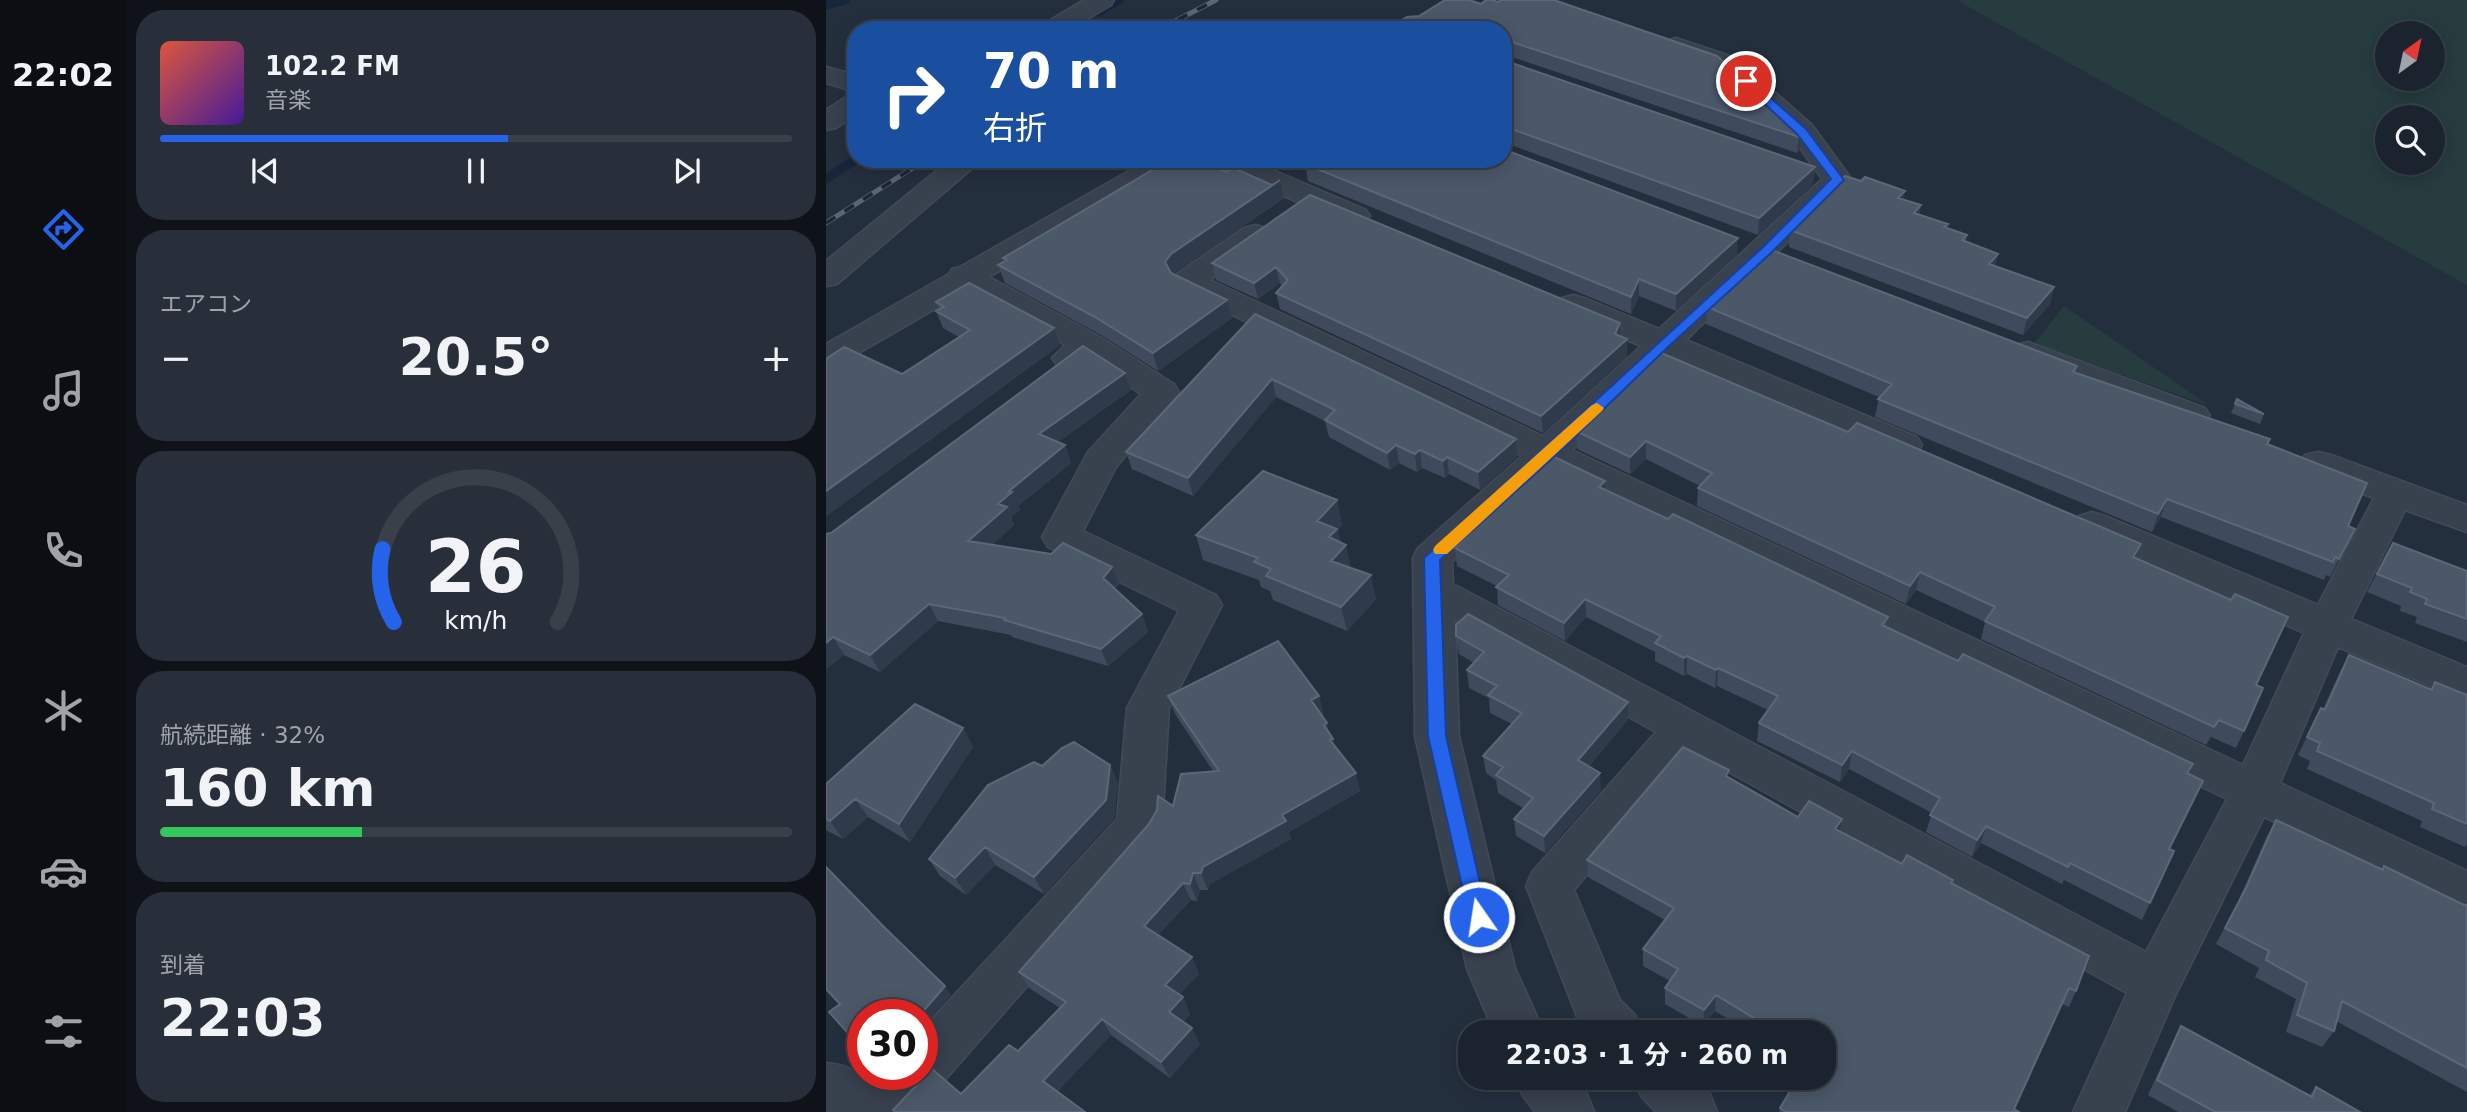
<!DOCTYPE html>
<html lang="ja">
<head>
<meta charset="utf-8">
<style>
	:root { --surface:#1b232e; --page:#282f3a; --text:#f1f3f6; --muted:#a0a4aa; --line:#39404a; --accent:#2563eb }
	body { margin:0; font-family:"DejaVu Sans","Noto Sans JP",sans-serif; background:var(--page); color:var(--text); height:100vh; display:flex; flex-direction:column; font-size:26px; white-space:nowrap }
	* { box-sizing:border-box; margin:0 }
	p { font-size:23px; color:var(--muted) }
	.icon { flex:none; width:38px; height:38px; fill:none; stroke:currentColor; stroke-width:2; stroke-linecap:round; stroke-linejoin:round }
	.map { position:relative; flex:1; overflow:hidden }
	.details { display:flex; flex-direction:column; gap:10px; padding:10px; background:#0f1319; width:700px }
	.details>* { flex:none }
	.banner { position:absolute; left:21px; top:21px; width:665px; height:147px; border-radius:28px; box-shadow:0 4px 18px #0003,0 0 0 2px var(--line); background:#1a4fa0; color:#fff; overflow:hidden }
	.needle { width:46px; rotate:33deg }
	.fabs { position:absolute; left:1549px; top:21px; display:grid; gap:14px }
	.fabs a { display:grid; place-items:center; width:70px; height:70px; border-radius:50%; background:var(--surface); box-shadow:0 4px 18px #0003,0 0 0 2px var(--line); font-size:35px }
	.speed { position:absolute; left:21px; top:999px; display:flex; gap:14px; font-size:35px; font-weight:700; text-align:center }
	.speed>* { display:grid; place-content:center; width:91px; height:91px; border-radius:50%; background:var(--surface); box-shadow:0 4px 18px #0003,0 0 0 2px var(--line); line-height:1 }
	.speed .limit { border:10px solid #d22; background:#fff; color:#111 }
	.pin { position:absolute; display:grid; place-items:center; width:60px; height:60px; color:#fff; margin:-30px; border:4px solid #fff; border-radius:50%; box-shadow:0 2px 7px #0007 }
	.me { position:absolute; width:77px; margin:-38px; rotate:347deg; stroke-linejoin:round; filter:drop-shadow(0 0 5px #0008) }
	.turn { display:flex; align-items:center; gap:24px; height:147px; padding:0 21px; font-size:32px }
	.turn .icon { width:91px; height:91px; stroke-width:2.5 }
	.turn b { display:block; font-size:49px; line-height:60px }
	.big { font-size:52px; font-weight:700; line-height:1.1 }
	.details .widget { flex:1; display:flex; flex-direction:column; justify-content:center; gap:10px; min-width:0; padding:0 24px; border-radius:28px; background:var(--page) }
	.details .dial { align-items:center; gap:0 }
	.dial svg { height:182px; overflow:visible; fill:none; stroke:var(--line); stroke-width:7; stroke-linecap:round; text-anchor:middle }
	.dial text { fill:var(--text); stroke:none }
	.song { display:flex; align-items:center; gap:21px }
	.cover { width:84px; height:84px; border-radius:10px; background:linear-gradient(135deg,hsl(10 70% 55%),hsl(260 70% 35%)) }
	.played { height:7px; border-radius:4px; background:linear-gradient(90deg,var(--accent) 55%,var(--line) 55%) }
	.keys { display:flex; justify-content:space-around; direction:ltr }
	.heat { display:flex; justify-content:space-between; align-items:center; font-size:38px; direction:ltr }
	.charge { height:10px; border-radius:5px; background:linear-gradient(90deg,#34c759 32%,var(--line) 0) }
	.trip { position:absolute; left:632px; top:1020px; width:378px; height:70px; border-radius:28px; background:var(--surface); box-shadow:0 4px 18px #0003,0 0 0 2px var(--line); font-weight:700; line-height:70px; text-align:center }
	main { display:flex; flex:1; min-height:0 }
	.tabs { display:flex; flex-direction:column; width:126px; justify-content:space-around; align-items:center; background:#0b0e12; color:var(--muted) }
	.tabs .icon { width:49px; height:49px }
	.tabs .on { color:var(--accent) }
	.tabs b { font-size:32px; color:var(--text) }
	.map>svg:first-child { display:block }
	.green { fill:#263c3f; fill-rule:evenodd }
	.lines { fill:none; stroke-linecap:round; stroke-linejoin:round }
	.stream { stroke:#17263c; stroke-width:9 }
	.minor-casing { stroke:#414a57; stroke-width:3 }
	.minor { fill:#38414e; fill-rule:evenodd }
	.rail-casing { stroke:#5a6575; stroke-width:5 }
	.rail { stroke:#1d2633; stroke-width:3.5; stroke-dasharray:11; stroke-linecap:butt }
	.wall { fill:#3f4b5c }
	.shaded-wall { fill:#2f3b4b }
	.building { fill:#4b5868; stroke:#5c6777; stroke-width:2 }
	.route { fill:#2563eb; stroke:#184099; stroke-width:2 }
	.slow { fill:#f59e0b }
</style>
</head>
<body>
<main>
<nav class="tabs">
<b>22:02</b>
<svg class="icon on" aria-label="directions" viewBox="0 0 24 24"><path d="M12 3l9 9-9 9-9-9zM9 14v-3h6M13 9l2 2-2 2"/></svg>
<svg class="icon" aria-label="music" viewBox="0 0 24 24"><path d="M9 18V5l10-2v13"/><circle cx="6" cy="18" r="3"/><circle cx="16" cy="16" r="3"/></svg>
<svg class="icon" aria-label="phone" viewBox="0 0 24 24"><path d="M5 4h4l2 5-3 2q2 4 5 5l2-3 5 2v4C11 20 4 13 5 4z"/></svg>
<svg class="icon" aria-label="climate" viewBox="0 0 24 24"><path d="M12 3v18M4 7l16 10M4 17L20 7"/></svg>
<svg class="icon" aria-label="car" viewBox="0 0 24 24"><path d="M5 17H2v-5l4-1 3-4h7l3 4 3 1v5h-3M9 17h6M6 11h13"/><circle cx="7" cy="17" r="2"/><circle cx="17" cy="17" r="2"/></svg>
<svg class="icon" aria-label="filters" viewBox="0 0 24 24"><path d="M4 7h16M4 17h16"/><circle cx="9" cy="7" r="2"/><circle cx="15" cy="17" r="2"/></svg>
</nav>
<section class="details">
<div class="widget">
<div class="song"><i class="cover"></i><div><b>102.2 FM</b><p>音楽</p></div></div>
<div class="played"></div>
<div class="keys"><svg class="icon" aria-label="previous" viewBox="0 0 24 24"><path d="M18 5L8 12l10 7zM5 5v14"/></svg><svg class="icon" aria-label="pause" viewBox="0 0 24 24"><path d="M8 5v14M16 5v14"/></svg><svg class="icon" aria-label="next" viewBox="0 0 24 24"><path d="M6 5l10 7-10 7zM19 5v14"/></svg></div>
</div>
<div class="widget"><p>エアコン</p>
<div class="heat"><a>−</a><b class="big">20.5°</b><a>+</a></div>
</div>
<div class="widget dial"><svg viewBox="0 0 100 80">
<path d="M14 69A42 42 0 1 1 86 69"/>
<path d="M14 69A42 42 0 0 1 9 37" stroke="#2563eb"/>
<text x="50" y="56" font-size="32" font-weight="700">26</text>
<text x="50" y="72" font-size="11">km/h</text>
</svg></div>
<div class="widget"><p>航続距離 · 32%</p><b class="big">160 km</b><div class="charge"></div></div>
<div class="widget"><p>到着</p><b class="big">22:03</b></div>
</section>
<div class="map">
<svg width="1641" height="1112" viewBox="0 0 1641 1112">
	<rect width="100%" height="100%" fill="#242f3e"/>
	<path class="green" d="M1132 0H1641V285L1141 6ZM1561 33H1606V79H1561ZM1561 117H1606V163H1561Z
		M1238 306 1384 406 1208 344Z"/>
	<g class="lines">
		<path class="stream" d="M0 5 20 0
			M272 12 293 0
			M0 179 30 159"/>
		<g class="minor-casing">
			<path id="minor" d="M258 0H288L285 5 243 30H213L216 25Z
				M850 38 910 58 986 125 1026 180 860 340 1091 437 1096 445 1091 453 1078 457 1065 453 842 358 746 450 1417 765 1478 633 1253 534 1247 525 1253 516 1266 512 1279 516 1492 605 1548 498 1479 473 1474 464 1479 455 1492 452 1505 455 1641 505V532L1579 510 1525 619 1641 667V701L1512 647 1454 783 1641 871V914L1438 817 1350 994 1299 1112H1247L1301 993 865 751 748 890 794 1000 809 1015 816 1032H757L700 886 706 872 830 732 629 620 633 736 689 968 718 1032H668L641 969 589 736 587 558 592 548 696 456 351 288 346 281 351 274 418 228 429 225 440 228 444 234 440 240 384 280 717 436 815 346 736 312 731 305 736 298 747 295 758 298 833 329 996 179 966 137 892 70 841 51 837 46 841 41ZM725 470 1401 799 1320 952 627 584 626 562Z
				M0 67 30 75V92L0 83Z
				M30 95V115L10 128 0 130V110L20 97Z
				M125 159H157L11 284 0 286V261Z
				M324 159H359L355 165 163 277 274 337 348 384 353 392 290 467 257 531 390 595 396 605 343 708 336 826 329 840 91 1112H0V1063C19 1064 33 1072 48 1083L56 1074H96V1030L291 819 301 708 353 611 222 547 216 537 262 452 315 394 263 359C252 368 244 369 231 365L226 358 239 345 140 291 12 365 0 368V344L123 274 126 269 134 267Z
				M382 159H421L540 210 544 216 540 222 529 225 518 222 386 165Z
				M1202 342 1379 408 1384 416 1379 424 1367 427 1355 424 1190 359 1185 352 1190 345Z
				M689 1078H748L761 1094 768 1112H709L697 1096Z
				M807 1078H868L884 1094 891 1112H830L815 1096Z"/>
		</g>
		<use href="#minor" class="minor"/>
		<g class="rail-casing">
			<path id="rail" d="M332 30 390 0
				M0 223 101 159"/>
		</g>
		<use href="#rail" class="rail"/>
	</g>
	<path class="wall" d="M619 0H643L655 4 660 0H666L672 2 675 0H728L891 56 916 79V86L930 91 965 122 975 135 973 151 971 153 677 54V30H559L581 17 593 16Z
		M677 60 989 167 987 184 932 235 677 142Z
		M479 164 911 255 850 311 813 296 805 314 482 181Z
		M400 172 446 185 454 180 458 198 350 272 348 274 401 300 406 318 332 371 275 335 179 283 172 265 178 262 177 258Z
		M484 195 794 323V336L801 339V356L717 433 454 309 450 293 456 286 454 283 432 299 390 280 386 263Z
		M1078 200 1094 214 1122 224 1121 228 1141 235 1140 241 1172 254 1169 266 1228 287 1224 304 1197 335 963 247 964 230Z
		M110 302 234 345 0 516V359L76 374 133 337 117 328 110 311 113 309Z
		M881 307 1249 373 1442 445 1522 526 1529 529 1504 577 1500 575 1498 580 1335 517 1326 532 1049 417 1053 397 880 324Z
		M429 314 691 457 654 490 623 474 619 478 596 468 591 472 573 463 564 470 503 437 499 421 450 397 367 496 306 469 300 452Z
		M833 352 1310 559 1430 685 1418 731 1410 748 1385 737 1380 745 1155 639 1159 622 1090 590 1080 604 871 506 872 488 874 486 820 459 804 474 751 449 750 431Z
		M299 373 305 390 232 442 239 445 245 463 192 506 194 510 185 517 188 525 166 545 293 584 289 589 316 614 322 632 282 666 186 637 185 635 112 621 54 672 18 655 0 669V534L5 533Z
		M1409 404 1438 414 1434 424 1405 413Z
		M779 490 1062 617 1060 627 1132 661 1367 764 1362 774 1377 781 1344 849 1348 851 1316 920 1238 880 1236 884 1155 843 1146 857 1100 832 1106 813 1023 769 1014 782 931 741 933 723 942 710 891 686 889 688 861 674 858 676 829 661V652L760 617 739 641 672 605 671 586 631 566 629 548Z
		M511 500 516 525 512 530 514 542 525 568 550 599 521 631 447 600 444 591 435 587 433 580 377 560 370 535Z
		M1567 543 1641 571V642L1589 623 1591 617 1574 611 1575 606 1541 592Z
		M630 636 802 702V720L763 766 775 790 719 853 690 836 688 819 697 808 672 793 670 780 660 773 657 756 686 724 664 713 663 698 643 688 641 670 648 663 633 654Z
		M1523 655 1605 689 1609 682 1641 695V844L1639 847 1594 827 1596 821 1481 769 1484 761 1472 755 1495 708 1497 709 1513 674Z
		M342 696H493L497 714 495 715 509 746 534 791 463 832 465 839 384 884 382 890H374L371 901 365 900 332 935 366 957 373 974 353 995 357 997 364 1014 357 1022 374 1044 344 1078 285 1035 231 1092 135 1094 192 1051 234 1008 203 988 193 972 347 806 387 771 349 714Z
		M137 728 147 747 84 842 42 817 17 839 0 830V784Z
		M284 765 292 783 288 818 218 894 169 865 140 895 114 876 103 859 216 766Z
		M902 777 972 817 1014 831 1076 864 1126 883 1250 991 1243 1007 1236 1004 1188 1110 1193 1112H953L954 1108 998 1078V1032H924L889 1011 877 1026 839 1004V988L844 981 817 966V949L839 920 762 877 761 860Z
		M1450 820 1556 870 1558 866 1639 905 1641 903V1092L1510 1021 1508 1031 1496 1047 1460 1032 1470 999 1429 977 1433 968 1390 944 1411 904 1440 838Z
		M1355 1026 1483 1096 1490 1087 1534 1112H1352L1322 1095 1346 1043Z"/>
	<path class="shaded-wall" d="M916 79 915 95 909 84Z
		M975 135 973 151 971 153 973 137Z
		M989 167 987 184 932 235 933 218Z
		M454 180 458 198 350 272 344 279 339 262 345 254Z
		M1079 191 1077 207 1072 198Z
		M1095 205 1093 222 1088 213Z
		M912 238 911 255 850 311V294Z
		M1172 254 1168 270 1163 264Z
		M450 267 454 283 432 299 428 283Z
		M813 279V296L805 314V297Z
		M1228 287 1224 304 1197 335 1201 318Z
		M401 300 406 318 332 371 327 353Z
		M794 323V340L801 339V356L717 433 715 416 789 334Z
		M228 328 234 345 0 516V491Z
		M299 373 305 390 220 451 213 434Z
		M446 379 450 397 367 496 362 478Z
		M690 439 691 457 654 490 652 472Z
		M820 441V459L804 474V457Z
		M239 445 245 463 192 506 194 510 185 517 188 525 151 558 142 541 183 491Z
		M570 445 573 463 564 470 561 453Z
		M594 450 596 468 591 472 589 454Z
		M621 457 623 474 619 478 617 461Z
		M779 481V499L773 487Z
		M1341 499 1335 517 1326 532 1332 514Z
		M511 500 516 525 512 530 516 549 520 545 525 569 510 585 491 521Z
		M286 567 293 584 283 596 277 578Z
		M1094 572 1090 590 1080 604 1084 586Z
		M545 575 550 599 521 631 515 607Z
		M759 599 760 617 739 641 738 623Z
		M103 604 112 621 54 672 44 655Z
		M316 614 322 632 282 666 275 649Z
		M7 637 18 655 0 669V643Z
		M861 656V674L858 676V658Z
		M892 668 891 686 889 688 890 670Z
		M493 696 497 714 489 718 485 700Z
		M802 702V720L753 777 752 760Z
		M501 723 505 740 507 739 512 757 498 725Z
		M137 728 147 747 84 842 73 824Z
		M1026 751 1023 769 1014 782 1016 765Z
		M284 765 292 783 288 818 218 894 208 877Z
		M530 773 534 791 463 832 465 839 384 884 382 890 375 873 377 867 456 815Z
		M774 773 775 790 719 853 718 836Z
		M29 799 42 817 17 839 4 821Z
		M1016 819 1013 836 1009 829Z
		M1160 826 1155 843 1146 857 1151 840Z
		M159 847 169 865 140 895 129 878Z
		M367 873 374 890 371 901 364 884Z
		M357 883 365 900 326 942 318 926Z
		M366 957 373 974 347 1001 339 985Z
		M119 986 125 995 96 1029V1015H94Z
		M890 995 889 1011 877 1026 878 1010Z
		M357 997 364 1014 351 1028 343 1012Z
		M276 1019 285 1035 227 1096 217 1081Z
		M366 1028 374 1044 344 1078 335 1062Z"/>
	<path class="building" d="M619 0H643L655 4 660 0H666L672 2 675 0H728L891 56 916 79 909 84 930 91 965 122 975 135 973 137 677 39V30H559L581 17 593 16Z
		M677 60 989 167 933 218 677 126Z
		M677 149 912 238 850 294 813 279 805 297 479 164 487 159H677Z
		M345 159H370L400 172 408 168 446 185 454 180 345 254 339 262 345 273 401 300 327 353 269 317 172 265 181 260 177 258Z
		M1019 176 1035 181 1039 177 1079 191 1072 198 1095 205 1088 213 1122 224 1118 227 1141 235 1136 240 1172 254 1163 264 1228 287 1201 318 964 230Z
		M484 195 794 323 789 334 801 339 715 416 450 293 462 280 450 267 428 283 386 263Z
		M943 249 1251 366 1247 372 1444 439 1441 444 1541 483 1522 526 1529 529 1513 559 1509 557 1507 562 1341 499 1332 514 1052 399 1066 384 881 307Z
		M143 283 228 328 0 491V359L18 347 76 374 144 330 110 311 118 307 110 302Z
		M429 314 690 439 652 472 621 457 617 461 594 450 589 454 570 445 561 453 499 420 509 410 446 379 362 478 300 452Z
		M257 346 299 373 213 434 239 445 183 491 186 492 172 504 181 507 142 541 225 554 237 543 286 567 277 578 316 614 275 649 178 620 179 618 103 604 44 655 7 637 0 643V534L5 533Z
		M833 352 1022 432 1031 423 1315 544 1307 557 1405 600 1409 594 1462 617 1430 685 1437 688 1418 731 1393 720 1388 727 1159 621 1169 607 1094 572 1084 586 872 488 886 473 820 441 804 457 750 431Z
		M1411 399 1438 414 1409 404Z
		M724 455 779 481 773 487 842 519 847 514 1062 617 1056 625 1132 661 1137 654 1367 764 1361 773 1377 781 1343 849 1348 851 1324 903 1244 863 1242 867 1160 826 1151 840 1104 815 1114 798 1026 751 1016 765 933 723 952 696 892 668 890 670 861 656 858 658 829 643 835 636 759 599 738 623 670 587 683 575 629 548Z
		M437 471 511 500 491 521 511 529 503 537 520 545 505 561 545 575 515 607 440 576 445 569 428 562 432 558 370 535Z
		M1567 543 1641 571V619L1599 604 1601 599 1584 592 1586 588 1551 574Z
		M642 614 802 702 752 760 774 773 718 836 688 819 707 798 670 775 677 767 657 756 696 713 662 695 671 686 641 670 658 652 630 636V625Z
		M452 641 493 696 485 700 501 723 498 725 507 739 504 740 530 773 456 815 460 821 377 867 375 873H367L364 884 357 883 318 926 366 957 339 985 357 997 343 1012 366 1028 335 1062 276 1019 217 1081 259 1112H69L67 1110 106 1069 135 1094 183 1045 192 1051 240 1002 193 972 323 824 331 810 332 796 347 806 355 774 393 771 342 696Z
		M1523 655 1606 690 1609 682 1641 695V824L1606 809 1608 803 1491 751 1494 743 1481 737 1495 708 1499 710Z
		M89 704 137 728 73 824 29 799 4 821 0 819V784Z
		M248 742 284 765 280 800 208 877 159 847 129 878 103 859 162 785 208 762 216 766 236 748Z
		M857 747 903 770 900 776 972 817 983 801 1016 819 1009 829 1076 864 1081 855 1127 880 1125 883 1263 956 1250 991 1243 988 1188 1109 1193 1112H960L954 1108 972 1078H998V1032H951L890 995 878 1010 839 988 852 969 817 949 848 908 761 860Z
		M1450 820 1557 870 1558 866 1640 906 1641 904V1068L1516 1001 1508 1031 1471 1015 1481 983 1440 960 1443 951 1399 928 1421 886Z
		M0 867 59 928 119 986 94 1015H37V1050L3 1012 14 1004 0 989Z
		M1355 1026 1486 1097 1490 1087 1534 1112H1389L1331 1080Z"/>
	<path class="route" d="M916 79H923L980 129 1018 180 945 253 843 346 729 456 614 560 620 736 662 917 660 923 653 926 646 923 643 917 602 736 598 558 936 248 1005 179 971 134 916 83Z"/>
	<path class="slow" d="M771 403 778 408 776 411 621 554H609L607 550 609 546 766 405Z"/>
</svg>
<div class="fabs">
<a><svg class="needle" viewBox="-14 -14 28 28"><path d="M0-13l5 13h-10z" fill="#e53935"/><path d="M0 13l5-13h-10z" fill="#a0a4aa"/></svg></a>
<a><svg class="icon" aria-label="search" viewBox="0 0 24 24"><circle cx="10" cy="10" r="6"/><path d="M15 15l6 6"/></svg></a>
</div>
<div class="speed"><div class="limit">30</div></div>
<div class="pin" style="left:920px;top:81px;background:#d93025"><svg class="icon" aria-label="arrive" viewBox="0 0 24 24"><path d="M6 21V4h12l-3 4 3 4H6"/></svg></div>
<svg class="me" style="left:653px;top:917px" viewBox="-20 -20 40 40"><circle r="17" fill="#2563eb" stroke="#fff" stroke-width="3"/><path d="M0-11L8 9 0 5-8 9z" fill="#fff"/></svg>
<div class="trip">22:03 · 1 分 · 260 m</div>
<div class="banner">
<div class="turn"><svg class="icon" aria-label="right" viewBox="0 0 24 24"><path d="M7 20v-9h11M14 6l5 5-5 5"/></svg><div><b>70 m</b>右折</div></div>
</div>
</div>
</main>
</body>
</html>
